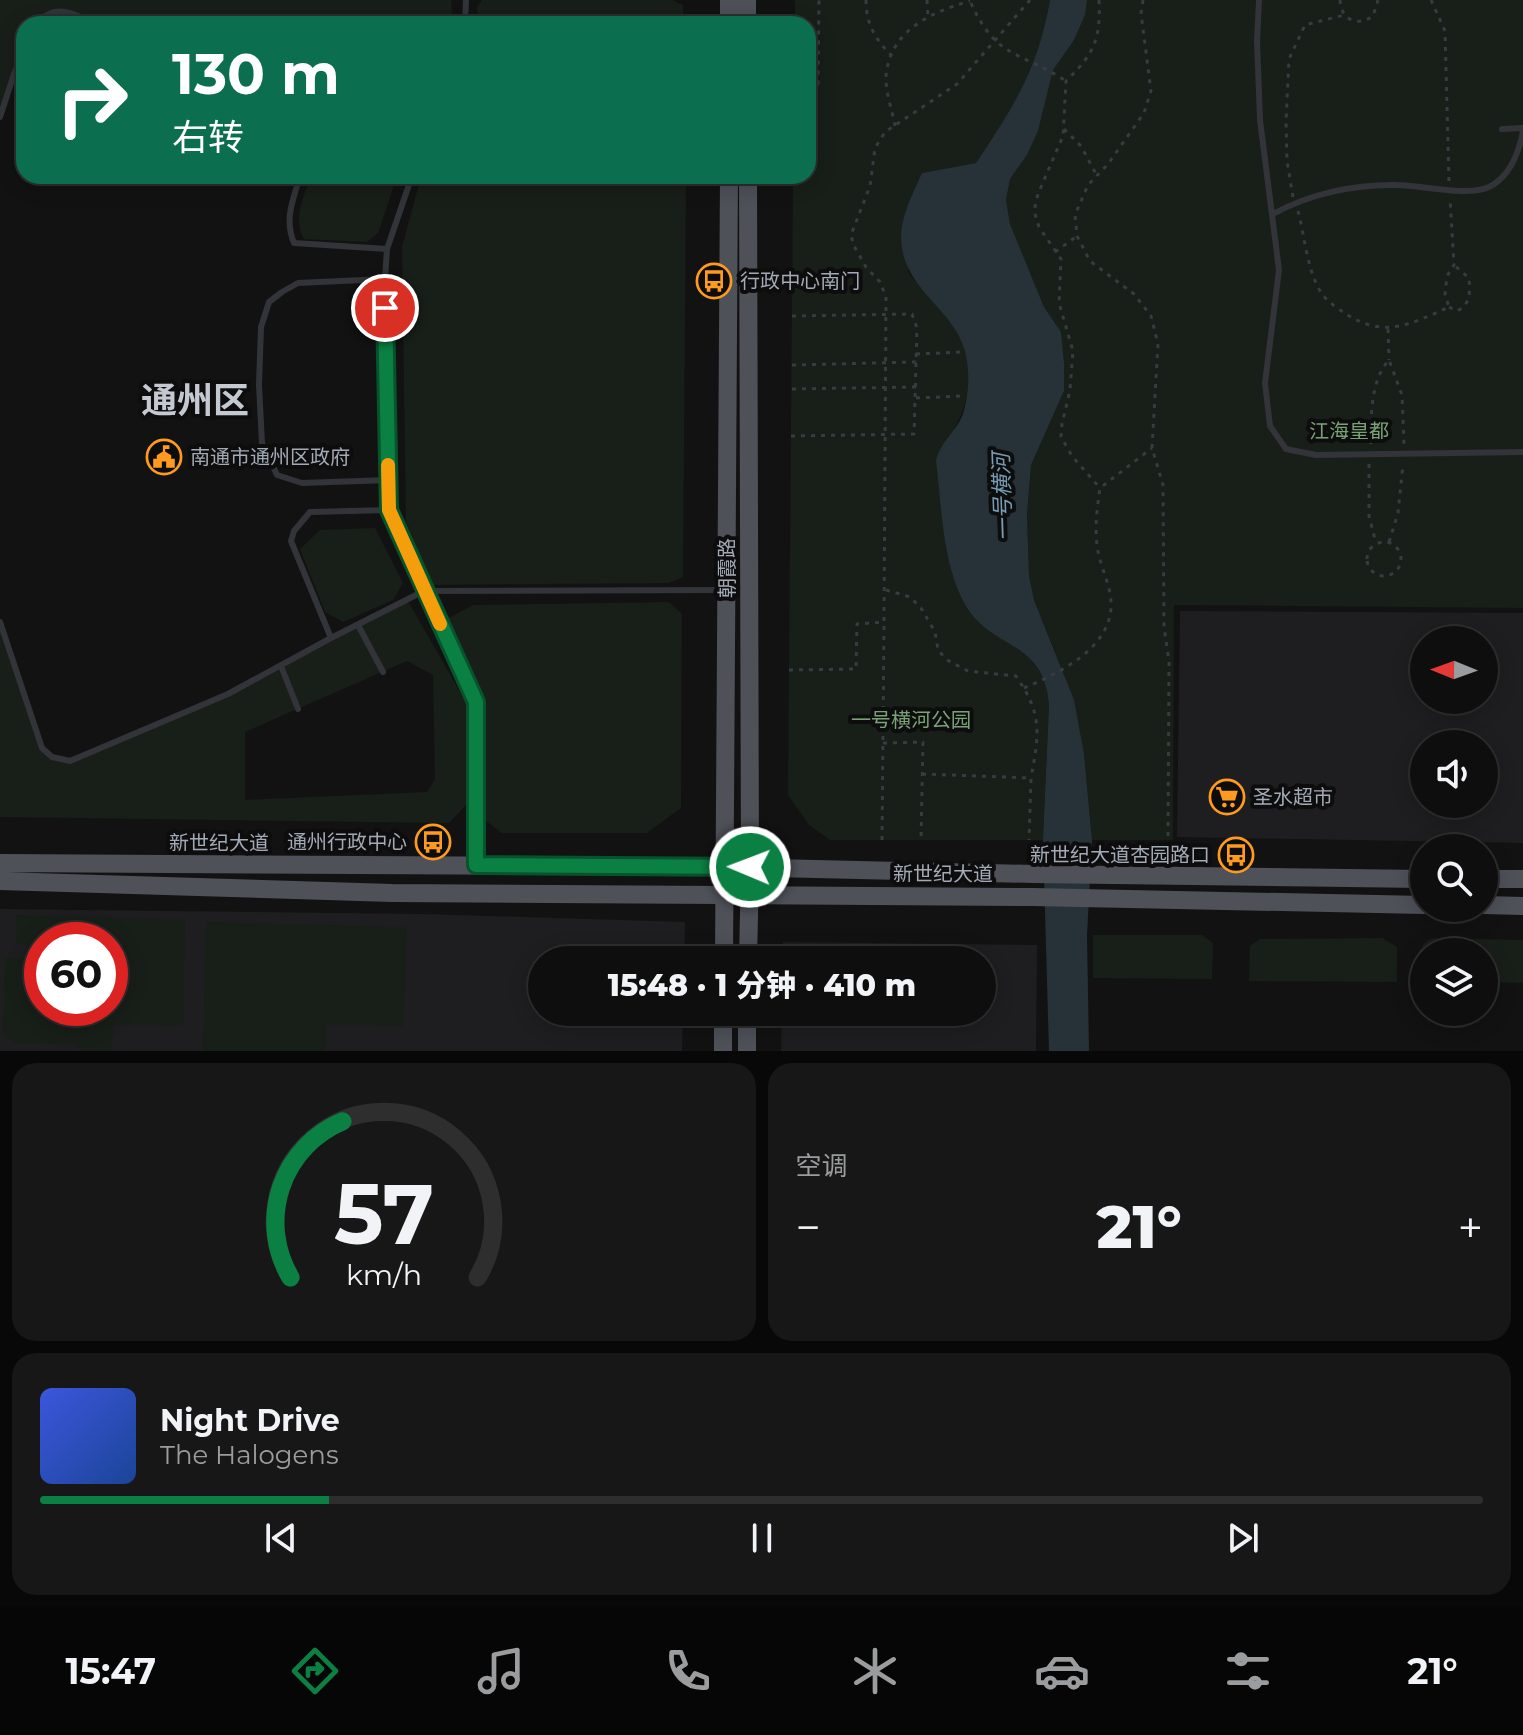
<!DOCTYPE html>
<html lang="zh">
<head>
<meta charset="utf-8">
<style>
	:root { --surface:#0e0e0e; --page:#171717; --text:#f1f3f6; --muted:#9b9c9e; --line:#2e2e2e; --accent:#0b8043 }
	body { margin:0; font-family:Montserrat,"Noto Sans SC",sans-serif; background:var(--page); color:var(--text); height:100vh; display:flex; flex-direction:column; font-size:30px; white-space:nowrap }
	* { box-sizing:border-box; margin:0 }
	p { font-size:26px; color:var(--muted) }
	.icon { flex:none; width:44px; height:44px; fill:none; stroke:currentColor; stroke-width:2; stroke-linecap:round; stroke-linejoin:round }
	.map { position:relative; height:1051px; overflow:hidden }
	.details { display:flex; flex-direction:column; gap:12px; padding:12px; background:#080808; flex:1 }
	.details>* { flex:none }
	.top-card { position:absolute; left:16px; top:16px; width:800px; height:168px; border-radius:24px; box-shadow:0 4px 20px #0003,0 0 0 2px var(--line); background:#0b6e4f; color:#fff; overflow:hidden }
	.needle { width:52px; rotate:271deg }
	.buttons { position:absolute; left:1410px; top:626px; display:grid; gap:16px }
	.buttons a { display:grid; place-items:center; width:88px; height:88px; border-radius:50%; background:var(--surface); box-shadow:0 4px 20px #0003,0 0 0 2px var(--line); font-size:40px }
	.speed { position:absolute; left:24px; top:922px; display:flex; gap:16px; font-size:40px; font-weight:700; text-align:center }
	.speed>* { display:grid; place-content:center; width:104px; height:104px; border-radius:50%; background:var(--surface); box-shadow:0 4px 20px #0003,0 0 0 2px var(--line); line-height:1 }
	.speed .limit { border:12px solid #d22; background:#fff; color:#111 }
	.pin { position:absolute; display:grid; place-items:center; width:68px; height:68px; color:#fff; margin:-34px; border:4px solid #fff; border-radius:50%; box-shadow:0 2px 8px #0007 }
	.me { position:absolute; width:88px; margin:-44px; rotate:271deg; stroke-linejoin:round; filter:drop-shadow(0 0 6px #0008) }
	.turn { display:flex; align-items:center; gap:28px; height:168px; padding:0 24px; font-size:36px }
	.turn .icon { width:104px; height:104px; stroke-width:2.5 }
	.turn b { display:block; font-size:56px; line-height:68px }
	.big { font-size:60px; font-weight:800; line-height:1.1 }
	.details .widget { flex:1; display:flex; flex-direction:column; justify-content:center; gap:12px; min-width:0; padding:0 28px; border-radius:24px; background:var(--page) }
	.details .dial { align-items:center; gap:0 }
	.dial svg { height:208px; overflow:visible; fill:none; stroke:var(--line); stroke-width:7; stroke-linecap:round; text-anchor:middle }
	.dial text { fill:var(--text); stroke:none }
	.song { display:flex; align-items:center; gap:24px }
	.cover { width:96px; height:96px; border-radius:12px; background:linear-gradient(135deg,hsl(230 70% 55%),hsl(220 70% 35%)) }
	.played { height:8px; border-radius:4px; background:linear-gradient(90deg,var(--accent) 20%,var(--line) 20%) }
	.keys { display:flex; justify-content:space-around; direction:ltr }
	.heat { display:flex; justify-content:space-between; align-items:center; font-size:44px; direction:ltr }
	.details .tiles { flex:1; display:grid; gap:12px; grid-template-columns:1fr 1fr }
	.widget:last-child { grid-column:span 2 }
	.trip { position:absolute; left:528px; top:946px; width:468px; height:80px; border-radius:40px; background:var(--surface); box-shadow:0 4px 20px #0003,0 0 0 2px var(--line); font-weight:800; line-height:80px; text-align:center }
	.dock { display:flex; height:128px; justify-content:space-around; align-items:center; background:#060606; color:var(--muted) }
	.dock .icon { width:56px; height:56px }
	.dock .on { color:var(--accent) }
	.dock b { font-size:36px; color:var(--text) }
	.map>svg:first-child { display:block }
	.built { fill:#1e1e20; fill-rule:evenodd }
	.green { fill:#181e18; fill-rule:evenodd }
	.water { fill:#273238 }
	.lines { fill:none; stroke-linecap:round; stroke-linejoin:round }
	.path { stroke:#383b40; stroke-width:3; stroke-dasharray:4 6; stroke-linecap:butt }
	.lane { stroke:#323439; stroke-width:6 }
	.primary { stroke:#4e5158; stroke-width:18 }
	.route-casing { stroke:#07532c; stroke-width:20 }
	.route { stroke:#0b8043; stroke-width:14 }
	.slow { stroke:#f59e0b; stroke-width:14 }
	.labels { text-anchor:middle; stroke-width:8; stroke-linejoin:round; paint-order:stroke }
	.poi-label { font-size:20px; fill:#a2aab5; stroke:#0d0d0e; text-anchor:start }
	.park-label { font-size:20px; fill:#79a277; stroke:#0d0d0e }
	.street-label { font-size:20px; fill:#a2aab5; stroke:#0d0d0e }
	.water-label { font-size:22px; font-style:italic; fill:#769db3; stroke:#0d0d0e }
	.town-label { font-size:36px; font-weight:bold; fill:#c3c8d1; stroke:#0d0d0e }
</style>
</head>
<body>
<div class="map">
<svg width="1523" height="1051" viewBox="0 0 1523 1051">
	<rect width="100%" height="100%" fill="#121213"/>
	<path class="built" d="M1180 611 1523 613V843L1177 837ZM1424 640H1484V700H1424ZM1424 744H1484V804H1424Z
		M0 909 423 914 685 922 684 960H542V1012H683L682 1051H0ZM42 940H110V1008H42Z
		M783 942 1037 945 1036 1051H781L782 1012H982V960H783Z"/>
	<path class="green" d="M0 0H451L453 24H96L56 10 37 24H24V51L0 117Z
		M482 0H672L683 5V24H478L477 7Z
		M795 0H1050C1038 69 1014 106 976 163L922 173 908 272C921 290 940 305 953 323 975 353 973 399 954 429L991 632C1025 652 1046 663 1049 705L1043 840H830L809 825 788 795 793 176H808V24H795Z
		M1087 0H1523V608L1174 605 1173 840H1092L1084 754 1060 664 1034 600 1029 576 1027 515 1031 465 1064 391 1061 333 1044 307 1010 224 1006 200 1010 179 1027 155 1038 131 1053 70 1074 40 1085 15Z
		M311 176H397L378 233 367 242 304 239C292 219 304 196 311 176Z
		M608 176H672L686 181 683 577 669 583 431 585 406 521 402 247 420 180Z
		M375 528 403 583 393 600 343 622 325 612 300 549 320 530Z
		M408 601 468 706 467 804 449 823 0 817V622L42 748 52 757 70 761 228 694ZM407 661 433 675 435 779 427 792 245 800V732Z
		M669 602 682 614 681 808 647 833H502L486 821 485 701 447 619 473 605Z
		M16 915 185 919 183 1026 113 1025 112 1051H84L72 1043 18 1044 7 1039 3 1030 5 958H26L27 944 16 943ZM42 940H110V1008H42Z
		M206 922 406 927 404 1026 326 1025 325 1051H203Z
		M1093 935H1202L1213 943 1212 979 1093 978Z
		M1382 938 1397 947V982L1249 981 1250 946 1260 939Z
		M1433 938 1523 940V983L1484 982V952H1424V981H1417C1418 964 1414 946 1433 938Z"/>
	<path class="water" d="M1050 0H1087L1085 15 1074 40 1053 70 1038 131 1027 155 1010 179 1006 200 1010 224 1044 307 1061 332 1064 363V391L1031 465 1027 515 1029 576 1034 600 1074 700 1084 754 1092 840 1087 935 1089 1051H1049L1043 840 1049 705C1044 639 993 651 966 606 942 564 942 508 936 461 940 442 956 432 963 414 967 401 969 384 968 371 967 310 902 297 901 237 901 216 913 193 922 173L976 163C1014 106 1038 69 1050 0Z"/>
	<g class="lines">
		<path class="path" d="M866 0C866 24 875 39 892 56
			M927 0 928 16
			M1099 0C1101 39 1094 54 1066 81L1063 136 1038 194 1034 211 1039 227 1061 259 1059 303 1073 351 1070 390 1062 424 1061 437 1072 456 1100 488
			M1143 0 1141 13 1151 91 1144 113 1108 164 1088 185 1075 215 1077 236 1090 261 1134 294 1151 316 1158 344 1152 448 1163 485 1164 627 1169 661 1168 840
			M1340 0C1341 20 1357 27 1373 16L1378 0
			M1431 0 1445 31 1449 183
			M971 3C996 59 1020 51 1066 81
			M808 87 818 84 819 0
			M895 126C892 109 883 86 887 69 894 28 935 11 970 1
			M1064 129 1081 146 1096 174
			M1293 197 1287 161 1286 122 1289 59 1305 25 1344 15
			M1298 211C1305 237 1307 272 1322 294 1328 302 1338 309 1346 314 1385 339 1411 324 1449 307L1445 294 1447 276 1454 265 1450 198
			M1055 252 1077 236
			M1449 307 1457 311C1471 304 1470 292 1469 278L1454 265
			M1388 329 1389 360
			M916 354 962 352
			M792 365 916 362
			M792 389 916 387
			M916 398 962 396
			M791 436 914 434 917 328 912 314 792 316
			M1371 444C1371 417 1370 381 1389 360L1402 395 1404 444
			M1369 464V516L1376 543
			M1367 559a17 17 0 1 1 34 0a17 17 0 1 1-34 0Z
			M1389 542 1398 513 1403 464
			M886 590 910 597 921 608 935 632 938 650 947 660 968 671 1016 676C1043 715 1039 733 1031 778
			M789 670 856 669 857 624 884 622 886 297 880 282 866 267 854 246 851 235 870 186 875 148 885 132 957 84 1030 0
			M1024 688C1059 673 1110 649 1111 606 1112 589 1101 568 1098 551 1094 530 1097 509 1100 488L1152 448
			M883 743 923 742 921 840
			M922 774 1031 778 1029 840
			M882 840 884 624"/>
		<path class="lane" d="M1259 0 1257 41 1260 120 1279 270 1265 383 1270 426 1286 449 1316 455 1523 452
			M37 24C54 2 75 14 96 24
			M465 24 466 0
			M0 117 14 74 24 51
			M1502 129 1523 128
			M300 176C293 200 284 219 294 243L387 249
			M412 176 387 249 385 279 298 283 282 292 269 302 261 327 259 385 262 443 277 475 302 483 389 480V510L424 591 723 590
			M1273 214C1309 194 1355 184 1397 185 1421 185 1468 197 1489 187 1511 176 1519 152 1523 131
			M385 279 389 480
			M389 510 310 512 294 531 291 541 331 638 424 591 476 702V862
			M0 622 42 748 52 757 70 761 228 694 331 638
			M358 625 383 672
			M281 666 298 709"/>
		<path class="primary" d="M747 0V24
			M729 24V0
			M748 176 750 867 748 960
			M0 863 725 867 1033 874 1424 879
			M1484 879H1523
			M0 881 392 893 1033 897 1424 905
			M1484 905 1523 906
			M724 960 729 176
			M723 1051V1012
			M747 1051V1012"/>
	</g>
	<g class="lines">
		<g class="route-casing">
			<path id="route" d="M385 308 389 510 476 702V865L750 867"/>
		</g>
		<use href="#route" class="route"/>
		<path class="slow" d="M388 465 389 510 440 624"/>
	</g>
	<defs>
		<g id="bus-ring" transform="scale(1.8)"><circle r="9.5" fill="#0d0d0e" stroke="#fe9b1f" stroke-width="1.5"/><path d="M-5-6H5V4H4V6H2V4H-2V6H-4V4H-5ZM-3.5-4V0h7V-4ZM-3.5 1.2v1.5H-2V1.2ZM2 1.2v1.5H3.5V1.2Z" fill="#fe9b1f"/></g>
		<g id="civic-ring" transform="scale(1.8)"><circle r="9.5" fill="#0d0d0e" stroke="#fe9b1f" stroke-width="1.5"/><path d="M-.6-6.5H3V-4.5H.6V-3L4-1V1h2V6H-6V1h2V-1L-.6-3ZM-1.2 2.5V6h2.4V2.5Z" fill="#fe9b1f"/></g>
		<g id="supermarket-ring" transform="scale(1.8)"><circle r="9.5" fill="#0d0d0e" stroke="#fe9b1f" stroke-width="1.5"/><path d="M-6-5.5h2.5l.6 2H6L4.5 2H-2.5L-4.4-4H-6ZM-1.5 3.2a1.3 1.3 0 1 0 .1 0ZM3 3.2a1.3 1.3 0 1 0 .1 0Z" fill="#fe9b1f"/></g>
	</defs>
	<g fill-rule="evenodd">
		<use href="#bus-ring" x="714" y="281"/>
		<use href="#civic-ring" x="164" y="457"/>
		<use href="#supermarket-ring" x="1227" y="797"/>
		<use href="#bus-ring" x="433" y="842"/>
		<use href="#bus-ring" x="1236" y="855"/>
	</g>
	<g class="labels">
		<g class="poi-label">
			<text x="740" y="288">行政中心南门</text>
			<text x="190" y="464">南通市通州区政府</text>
			<text x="1253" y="804">圣水超市</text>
			<text x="407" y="849" text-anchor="end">通州行政中心</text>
			<text x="1210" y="862" text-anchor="end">新世纪大道杏园路口</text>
		</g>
		<g class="park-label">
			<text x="1349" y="438">江海皇都</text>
			<text x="911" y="727">一号横河公园</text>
		</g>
		<g class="street-label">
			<text transform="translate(727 568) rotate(-90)" y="7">朝霞路</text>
			<text x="219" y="850">新世纪大道</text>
			<text x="943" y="881">新世纪大道</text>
		</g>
		<g class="water-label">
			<text transform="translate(1002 497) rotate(-92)" y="8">一号横河</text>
		</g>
		<g class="town-label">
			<text x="195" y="413">通州区</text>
		</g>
	</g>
</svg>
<div class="buttons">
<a><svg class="needle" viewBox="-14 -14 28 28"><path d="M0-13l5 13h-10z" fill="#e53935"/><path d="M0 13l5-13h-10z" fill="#9b9c9e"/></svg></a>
<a><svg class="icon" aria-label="sound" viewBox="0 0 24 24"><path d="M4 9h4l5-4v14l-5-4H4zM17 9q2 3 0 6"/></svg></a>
<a><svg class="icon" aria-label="search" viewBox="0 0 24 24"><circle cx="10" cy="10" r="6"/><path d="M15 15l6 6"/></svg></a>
<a><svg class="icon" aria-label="layers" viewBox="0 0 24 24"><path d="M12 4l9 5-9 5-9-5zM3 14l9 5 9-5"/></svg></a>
</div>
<div class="speed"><div class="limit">60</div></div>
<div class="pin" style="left:385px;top:308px;background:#d93025"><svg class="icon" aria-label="arrive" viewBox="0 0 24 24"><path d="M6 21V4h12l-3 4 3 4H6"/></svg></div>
<svg class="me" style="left:750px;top:867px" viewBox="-20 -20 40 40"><circle r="17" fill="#0b8043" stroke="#fff" stroke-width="3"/><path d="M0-11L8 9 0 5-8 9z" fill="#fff"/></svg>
<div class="trip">15:48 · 1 分钟 · 410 m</div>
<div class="top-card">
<div class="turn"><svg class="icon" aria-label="right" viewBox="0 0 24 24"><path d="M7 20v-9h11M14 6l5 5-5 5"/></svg><div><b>130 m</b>右转</div></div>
</div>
</div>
<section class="details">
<div class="tiles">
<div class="widget dial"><svg viewBox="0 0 100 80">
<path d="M14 69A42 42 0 1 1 86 69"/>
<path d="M14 69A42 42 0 0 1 34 9" stroke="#0b8043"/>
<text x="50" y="56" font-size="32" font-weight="700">57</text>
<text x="50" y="72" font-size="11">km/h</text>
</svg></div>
<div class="widget"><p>空调</p>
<div class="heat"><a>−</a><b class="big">21°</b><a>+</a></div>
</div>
<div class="widget">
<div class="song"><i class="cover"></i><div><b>Night Drive</b><p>The Halogens</p></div></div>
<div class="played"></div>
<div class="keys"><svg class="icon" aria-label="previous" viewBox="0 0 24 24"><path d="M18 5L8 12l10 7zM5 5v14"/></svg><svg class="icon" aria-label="pause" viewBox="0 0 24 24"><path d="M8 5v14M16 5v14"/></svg><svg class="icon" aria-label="next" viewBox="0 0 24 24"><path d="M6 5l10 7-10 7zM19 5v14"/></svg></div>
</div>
</div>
</section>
<nav class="dock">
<b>15:47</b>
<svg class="icon on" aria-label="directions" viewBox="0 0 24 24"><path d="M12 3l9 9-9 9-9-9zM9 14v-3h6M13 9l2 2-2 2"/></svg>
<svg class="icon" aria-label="music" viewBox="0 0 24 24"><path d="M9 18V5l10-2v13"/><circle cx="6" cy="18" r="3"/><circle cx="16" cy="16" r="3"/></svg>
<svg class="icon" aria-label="phone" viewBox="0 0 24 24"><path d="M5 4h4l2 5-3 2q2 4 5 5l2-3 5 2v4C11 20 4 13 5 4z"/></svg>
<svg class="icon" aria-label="climate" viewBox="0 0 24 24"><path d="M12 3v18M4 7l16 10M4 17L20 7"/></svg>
<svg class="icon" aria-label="car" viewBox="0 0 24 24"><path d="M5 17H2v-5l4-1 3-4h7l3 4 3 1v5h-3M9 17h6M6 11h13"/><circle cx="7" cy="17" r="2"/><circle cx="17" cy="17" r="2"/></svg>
<svg class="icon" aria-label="filters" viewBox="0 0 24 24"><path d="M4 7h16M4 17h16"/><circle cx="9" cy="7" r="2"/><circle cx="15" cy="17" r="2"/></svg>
<b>21°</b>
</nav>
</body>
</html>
